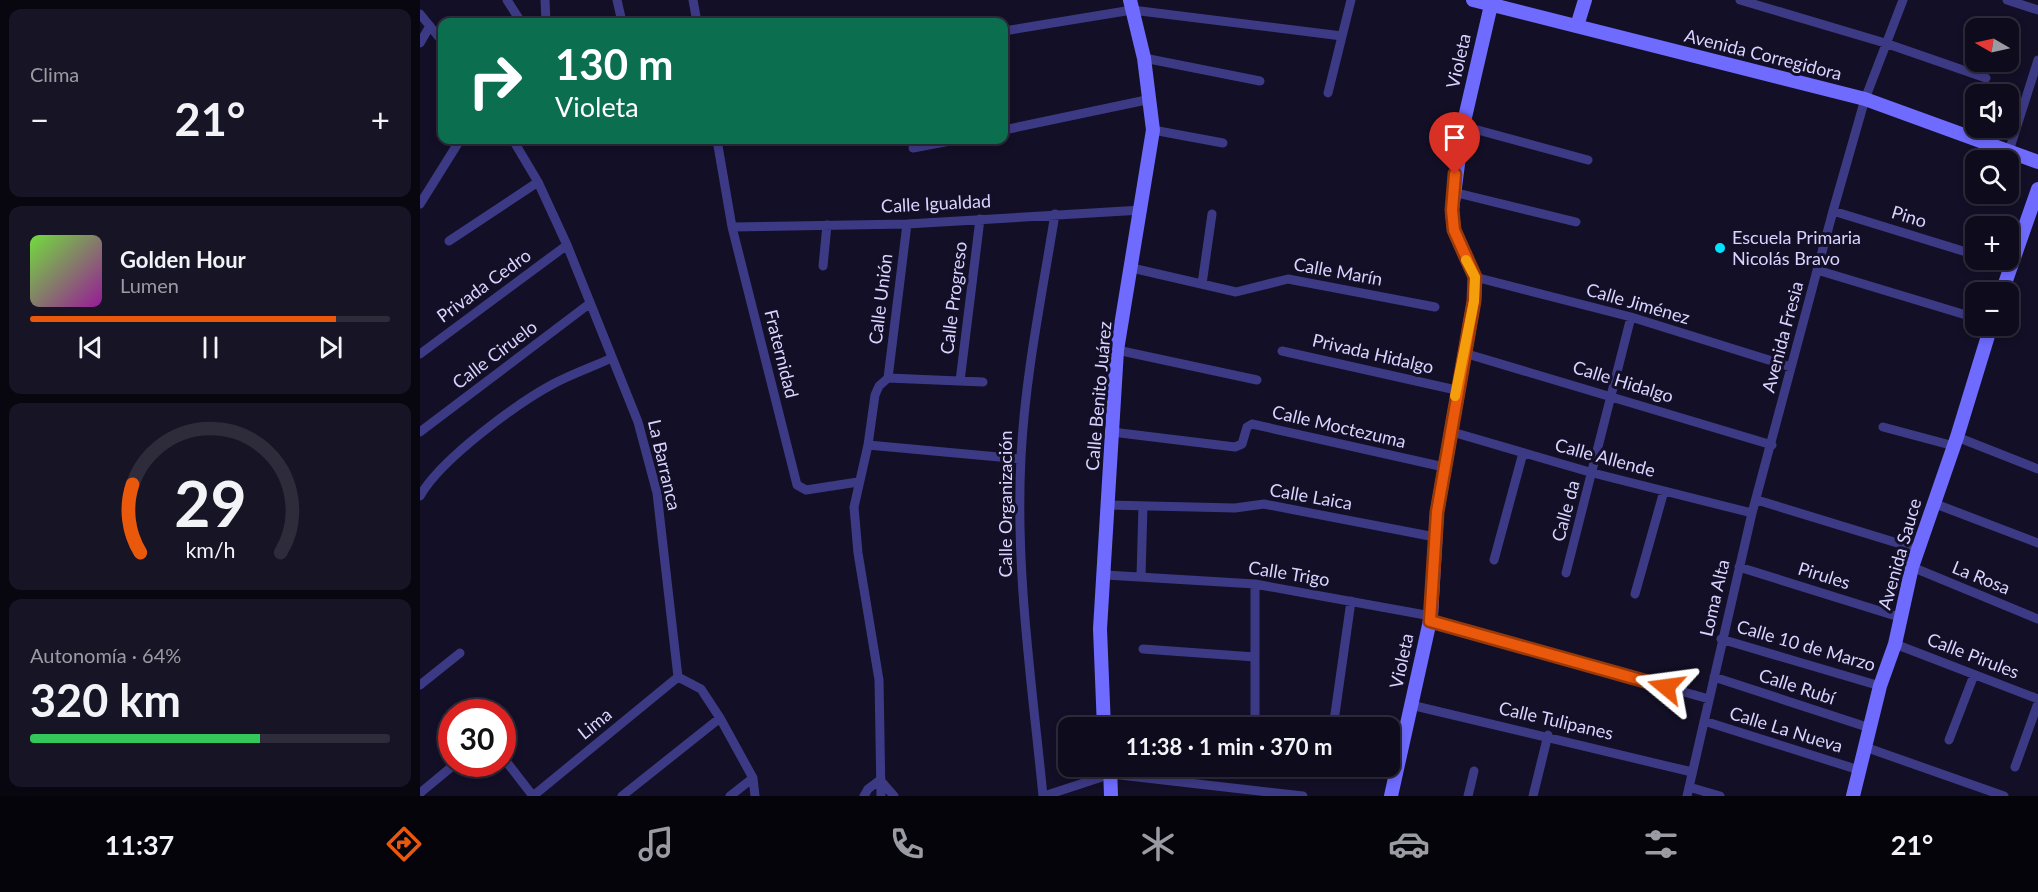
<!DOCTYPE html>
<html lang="es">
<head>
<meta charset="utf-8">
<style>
	:root { --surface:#0e0b1c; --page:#171425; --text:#f1f3f6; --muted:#9b9ba3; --line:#2e2b3b; --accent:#ea580c }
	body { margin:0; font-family:Lato,sans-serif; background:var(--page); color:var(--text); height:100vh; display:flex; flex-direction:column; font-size:22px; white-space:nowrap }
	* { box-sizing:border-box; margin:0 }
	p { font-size:20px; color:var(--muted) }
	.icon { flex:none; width:33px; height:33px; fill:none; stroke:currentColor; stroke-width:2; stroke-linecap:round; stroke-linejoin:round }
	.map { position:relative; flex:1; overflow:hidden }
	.side { display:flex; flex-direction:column; gap:9px; padding:9px; background:#08060f; width:420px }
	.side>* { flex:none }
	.top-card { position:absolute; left:18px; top:18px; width:570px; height:126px; border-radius:12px; box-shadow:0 3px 9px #0003,0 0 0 2px var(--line); background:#0b6e4f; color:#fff; overflow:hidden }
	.needle { width:39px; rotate:279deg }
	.controls { position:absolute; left:1545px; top:18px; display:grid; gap:12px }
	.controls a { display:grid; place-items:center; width:54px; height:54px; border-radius:12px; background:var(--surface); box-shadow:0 3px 9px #0003,0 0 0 2px var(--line); font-size:30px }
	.speed { position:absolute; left:18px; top:699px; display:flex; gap:12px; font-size:30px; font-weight:700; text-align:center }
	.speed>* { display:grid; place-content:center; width:78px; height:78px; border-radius:50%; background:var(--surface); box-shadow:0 3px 9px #0003,0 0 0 2px var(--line); line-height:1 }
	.speed .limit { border:9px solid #d22; background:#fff; color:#111 }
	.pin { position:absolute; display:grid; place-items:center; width:51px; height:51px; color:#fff; margin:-62px -26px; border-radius:50% 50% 50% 0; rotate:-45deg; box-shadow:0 0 6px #0007 }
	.pin .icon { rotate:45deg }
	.me { position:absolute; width:66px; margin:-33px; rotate:286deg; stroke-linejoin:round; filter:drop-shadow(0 0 4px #0008) }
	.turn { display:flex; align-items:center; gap:21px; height:126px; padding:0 18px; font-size:27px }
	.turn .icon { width:78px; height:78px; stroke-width:2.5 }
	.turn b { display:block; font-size:42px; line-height:51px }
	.big { font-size:45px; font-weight:700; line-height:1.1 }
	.side .widget { flex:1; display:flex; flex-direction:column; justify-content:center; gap:9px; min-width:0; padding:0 21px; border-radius:12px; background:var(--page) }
	.side .dial { align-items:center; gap:0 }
	.dial svg { height:156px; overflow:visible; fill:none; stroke:var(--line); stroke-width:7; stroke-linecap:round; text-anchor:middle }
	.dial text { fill:var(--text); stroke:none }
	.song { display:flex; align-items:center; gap:18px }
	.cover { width:72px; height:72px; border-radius:9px; background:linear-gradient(135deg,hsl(100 70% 55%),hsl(300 70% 35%)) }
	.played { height:6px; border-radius:3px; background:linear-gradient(90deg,var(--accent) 85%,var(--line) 85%) }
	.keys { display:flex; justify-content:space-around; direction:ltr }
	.heat { display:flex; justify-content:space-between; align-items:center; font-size:33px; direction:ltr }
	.charge { height:9px; border-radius:4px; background:linear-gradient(90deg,#34c759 64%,var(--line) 0) }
	.trip { position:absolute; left:638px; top:717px; width:342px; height:60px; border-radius:12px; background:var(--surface); box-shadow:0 3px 9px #0003,0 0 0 2px var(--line); font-weight:700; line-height:60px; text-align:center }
	.menu { display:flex; height:96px; justify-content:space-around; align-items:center; background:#06040b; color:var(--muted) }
	.menu .icon { width:42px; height:42px }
	.menu .on { color:var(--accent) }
	.menu b { font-size:27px; color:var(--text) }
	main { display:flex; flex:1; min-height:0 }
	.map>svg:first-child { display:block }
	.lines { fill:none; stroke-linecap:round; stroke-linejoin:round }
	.street { stroke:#3d3a85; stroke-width:9 }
	.secondary { stroke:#6f6bff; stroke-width:14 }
	.route-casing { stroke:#983908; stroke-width:15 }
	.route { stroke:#ea580c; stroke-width:10 }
	.slow { stroke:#f59e0b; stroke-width:10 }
	.poi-dot { fill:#00e5ff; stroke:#130f26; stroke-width:2 }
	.labels { text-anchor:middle; stroke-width:6; stroke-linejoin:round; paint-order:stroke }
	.street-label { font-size:18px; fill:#d9d4ff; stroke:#130f26 }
	.poi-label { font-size:18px; fill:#d9d4ff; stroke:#130f26; text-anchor:start }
</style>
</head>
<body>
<main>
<section class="side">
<div class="widget"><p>Clima</p>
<div class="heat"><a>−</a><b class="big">21°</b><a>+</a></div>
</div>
<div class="widget">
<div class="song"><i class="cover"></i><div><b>Golden Hour</b><p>Lumen</p></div></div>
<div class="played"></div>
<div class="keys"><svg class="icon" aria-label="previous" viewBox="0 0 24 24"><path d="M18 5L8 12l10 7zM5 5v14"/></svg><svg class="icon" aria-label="pause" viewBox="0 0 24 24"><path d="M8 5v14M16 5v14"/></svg><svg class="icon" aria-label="next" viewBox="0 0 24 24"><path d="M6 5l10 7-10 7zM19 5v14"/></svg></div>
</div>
<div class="widget dial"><svg viewBox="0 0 100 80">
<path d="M14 69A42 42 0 1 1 86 69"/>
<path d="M14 69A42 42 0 0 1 10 34" stroke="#ea580c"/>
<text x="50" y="56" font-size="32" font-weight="700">29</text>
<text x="50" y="72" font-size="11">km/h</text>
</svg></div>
<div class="widget"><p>Autonomía · 64%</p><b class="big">320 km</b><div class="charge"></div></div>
</section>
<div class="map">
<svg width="1618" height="796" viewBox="0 0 1618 796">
	<rect width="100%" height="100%" fill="#130f26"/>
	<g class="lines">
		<path class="street" d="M87 0 101 22
			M125 0 126 22
			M197 0 202 22
			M273 0 277 22
			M1320 0 1465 43 1566 78
			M1587 0 1618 10
			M0 14 22 41
			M584 31 712 10 922 36
			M0 43 10 26
			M724 58 840 81
			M908 93 931 0
			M1043 126 1168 160
			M584 130 731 99
			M733 130 803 143
			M93 140 118 182 147 245 218 422 237 493 258 677 281 689 300 718 333 778 335 796
			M297 140 312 227 377 485 386 490 438 482
			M493 148 535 140
			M1589 151 1618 60
			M1033 192 1156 222
			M0 204 40 140
			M1413 211 1556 255
			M312 227 487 224 722 210
			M29 241 118 182
			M1569 260 1590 266
			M403 266 407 225
			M712 268 816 292 868 279 1015 307
			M1397 270 1556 318
			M1055 277 1211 317 1371 367
			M782 284 792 214
			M697 350 837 380
			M862 351 1036 390
			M1044 353 1352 445
			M0 354 147 245
			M468 378 487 224
			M468 378 563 382
			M540 381 560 219
			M1463 427 1534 446
			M1029 431 1173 473 1332 513
			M0 432 169 304
			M692 432 815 447 822 444 827 427 832 424 1024 467
			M1537 437 1618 469
			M448 445 600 459
			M0 496C20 460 96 404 133 384 152 374 172 367 192 358
			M1337 500 1497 549
			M1513 503 1618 543
			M688 505 815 508 844 504 1015 537
			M1074 560 1103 453
			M1319 567 1479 617
			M1492 567 1618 619
			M1146 573 1211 317
			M686 575 835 584 1011 616
			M721 576 723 506
			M835 584V728
			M1215 594 1244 491
			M1010 621 1289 699
			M1301 639 1460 686
			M1475 644 1618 699
			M723 649 835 657
			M1294 677 1450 728
			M0 685 40 653
			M991 705 1272 772
			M1284 721 1439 770
			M913 728 931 601
			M1529 740 1554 675
			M1445 747 1584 796
			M82 756 113 796
			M1595 767 1618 703
			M460 780 474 796
			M1269 787 1300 796
			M0 793 35 764
			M113 796 258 677
			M202 796 300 718
			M310 796 333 778
			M444 796 448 789 460 780
			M461 796 459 680 438 553 434 507 448 445 455 395 459 386 468 378
			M623 796C612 684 595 570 601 457 605 376 622 295 635 214
			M624 796 691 774 883 796
			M1048 796 1054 771
			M1113 796 1128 735
			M1267 796 1332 513 1413 211 1445 99 1483 0"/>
		<path class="secondary" d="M1053 0 1445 99 1618 162
			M1157 26 1165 0
			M1582 292 1618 189
			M684 728 680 629 697 350 733 130 724 58 710 0
			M690 766 691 796
			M971 796 1011 616 1017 512 1054 301 1055 277 1034 230 1032 210 1043 126 1071 5
			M1433 796 1460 686 1475 644 1492 567 1537 437 1571 326"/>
	</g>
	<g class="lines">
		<g class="route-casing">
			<path id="route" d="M1035 174 1032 210 1034 230 1055 277 1054 301 1017 512 1010 621 1246 687"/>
		</g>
		<use href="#route" class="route"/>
		<path class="slow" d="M1035 396 1054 301 1055 277 1046 260"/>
	</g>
	<circle class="poi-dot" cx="1300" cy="248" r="6"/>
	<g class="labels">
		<g class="street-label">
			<text transform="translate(1343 55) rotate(14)" y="6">Avenida Corregidora</text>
			<text transform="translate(1039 61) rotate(-77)" y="6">Violeta</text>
			<text transform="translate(516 204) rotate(-3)" y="6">Calle Igualdad</text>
			<text transform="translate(1489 217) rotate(17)" y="6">Pino</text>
			<text transform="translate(918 272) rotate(10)" y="6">Calle Marín</text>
			<text transform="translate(64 286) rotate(-36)" y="6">Privada Cedro</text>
			<text transform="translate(534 298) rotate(-83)" y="6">Calle Progreso</text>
			<text transform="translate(461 299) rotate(-83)" y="6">Calle Unión</text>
			<text transform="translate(1218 304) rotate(16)" y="6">Calle Jiménez</text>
			<text transform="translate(1363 337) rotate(-75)" y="6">Avenida Fresia</text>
			<text transform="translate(361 354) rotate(76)" y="6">Fraternidad</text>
			<text transform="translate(953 354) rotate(13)" y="6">Privada Hidalgo</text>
			<text transform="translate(75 355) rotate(-37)" y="6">Calle Ciruelo</text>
			<text transform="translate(1203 382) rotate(17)" y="6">Calle Hidalgo</text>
			<text transform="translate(679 396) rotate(-85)" y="6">Calle Benito Juárez</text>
			<text transform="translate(919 427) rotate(13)" y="6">Calle Moctezuma</text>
			<text transform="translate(1185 458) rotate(15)" y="6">Calle Allende</text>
			<text transform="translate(244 465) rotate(77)" y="6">La Barranca</text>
			<text transform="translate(891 497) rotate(10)" y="6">Calle Laica</text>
			<text transform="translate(586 504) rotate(-90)" y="6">Calle Organización</text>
			<text transform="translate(1146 511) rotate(-75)" y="6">Calle da</text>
			<text transform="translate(1480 554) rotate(-74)" y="6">Avenida Sauce</text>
			<text transform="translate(869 574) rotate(9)" y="6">Calle Trigo</text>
			<text transform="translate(1404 576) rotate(17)" y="6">Pirules</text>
			<text transform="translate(1561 578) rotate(22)" y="6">La Rosa</text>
			<text transform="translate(1295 598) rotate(-77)" y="6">Loma Alta</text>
			<text transform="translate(1386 646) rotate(16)" y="6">Calle 10 de Marzo</text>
			<text transform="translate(1553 656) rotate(21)" y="6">Calle Pirules</text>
			<text transform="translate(982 661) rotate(-78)" y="6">Violeta</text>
			<text transform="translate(1377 687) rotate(18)" y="6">Calle Rubí</text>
			<text transform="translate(1136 721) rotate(13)" y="6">Calle Tulipanes</text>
			<text transform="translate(175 724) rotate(-39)" y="6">Lima</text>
			<text transform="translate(1366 730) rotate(17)" y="6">Calle La Nueva</text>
		</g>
		<g class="poi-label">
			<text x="1312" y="244">Escuela Primaria<tspan x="1312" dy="21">Nicolás Bravo</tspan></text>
		</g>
	</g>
</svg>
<div class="controls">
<a><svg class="needle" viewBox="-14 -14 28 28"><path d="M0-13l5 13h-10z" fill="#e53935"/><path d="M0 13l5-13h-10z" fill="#9b9ba3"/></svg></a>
<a><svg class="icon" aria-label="sound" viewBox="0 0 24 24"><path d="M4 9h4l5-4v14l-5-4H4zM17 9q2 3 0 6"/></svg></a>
<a><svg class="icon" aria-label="search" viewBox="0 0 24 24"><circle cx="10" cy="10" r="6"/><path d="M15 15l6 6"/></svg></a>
<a>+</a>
<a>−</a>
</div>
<div class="speed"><div class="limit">30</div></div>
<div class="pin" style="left:1035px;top:174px;background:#d93025"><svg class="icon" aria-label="arrive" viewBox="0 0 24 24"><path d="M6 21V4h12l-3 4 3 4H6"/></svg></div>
<svg class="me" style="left:1246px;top:687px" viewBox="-20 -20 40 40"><path d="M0-17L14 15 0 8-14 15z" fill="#ea580c" stroke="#fff" stroke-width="4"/></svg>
<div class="trip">11:38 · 1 min · 370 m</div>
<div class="top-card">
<div class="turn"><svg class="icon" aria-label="right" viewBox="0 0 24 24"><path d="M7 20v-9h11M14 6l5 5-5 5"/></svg><div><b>130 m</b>Violeta</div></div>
</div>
</div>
</main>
<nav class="menu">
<b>11:37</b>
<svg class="icon on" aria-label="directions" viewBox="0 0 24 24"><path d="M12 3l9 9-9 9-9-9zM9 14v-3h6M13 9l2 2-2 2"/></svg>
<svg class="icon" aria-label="music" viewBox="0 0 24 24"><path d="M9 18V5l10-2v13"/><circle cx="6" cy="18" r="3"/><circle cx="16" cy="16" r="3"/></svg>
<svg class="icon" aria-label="phone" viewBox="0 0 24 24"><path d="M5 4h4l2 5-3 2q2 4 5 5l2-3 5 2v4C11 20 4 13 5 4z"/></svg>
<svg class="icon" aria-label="climate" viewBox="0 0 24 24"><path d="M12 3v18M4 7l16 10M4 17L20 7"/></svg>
<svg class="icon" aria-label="car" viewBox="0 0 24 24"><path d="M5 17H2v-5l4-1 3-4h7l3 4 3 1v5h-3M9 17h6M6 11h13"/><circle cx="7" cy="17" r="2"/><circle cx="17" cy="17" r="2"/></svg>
<svg class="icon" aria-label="filters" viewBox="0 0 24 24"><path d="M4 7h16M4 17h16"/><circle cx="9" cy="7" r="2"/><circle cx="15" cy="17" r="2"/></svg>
<b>21°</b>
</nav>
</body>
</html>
